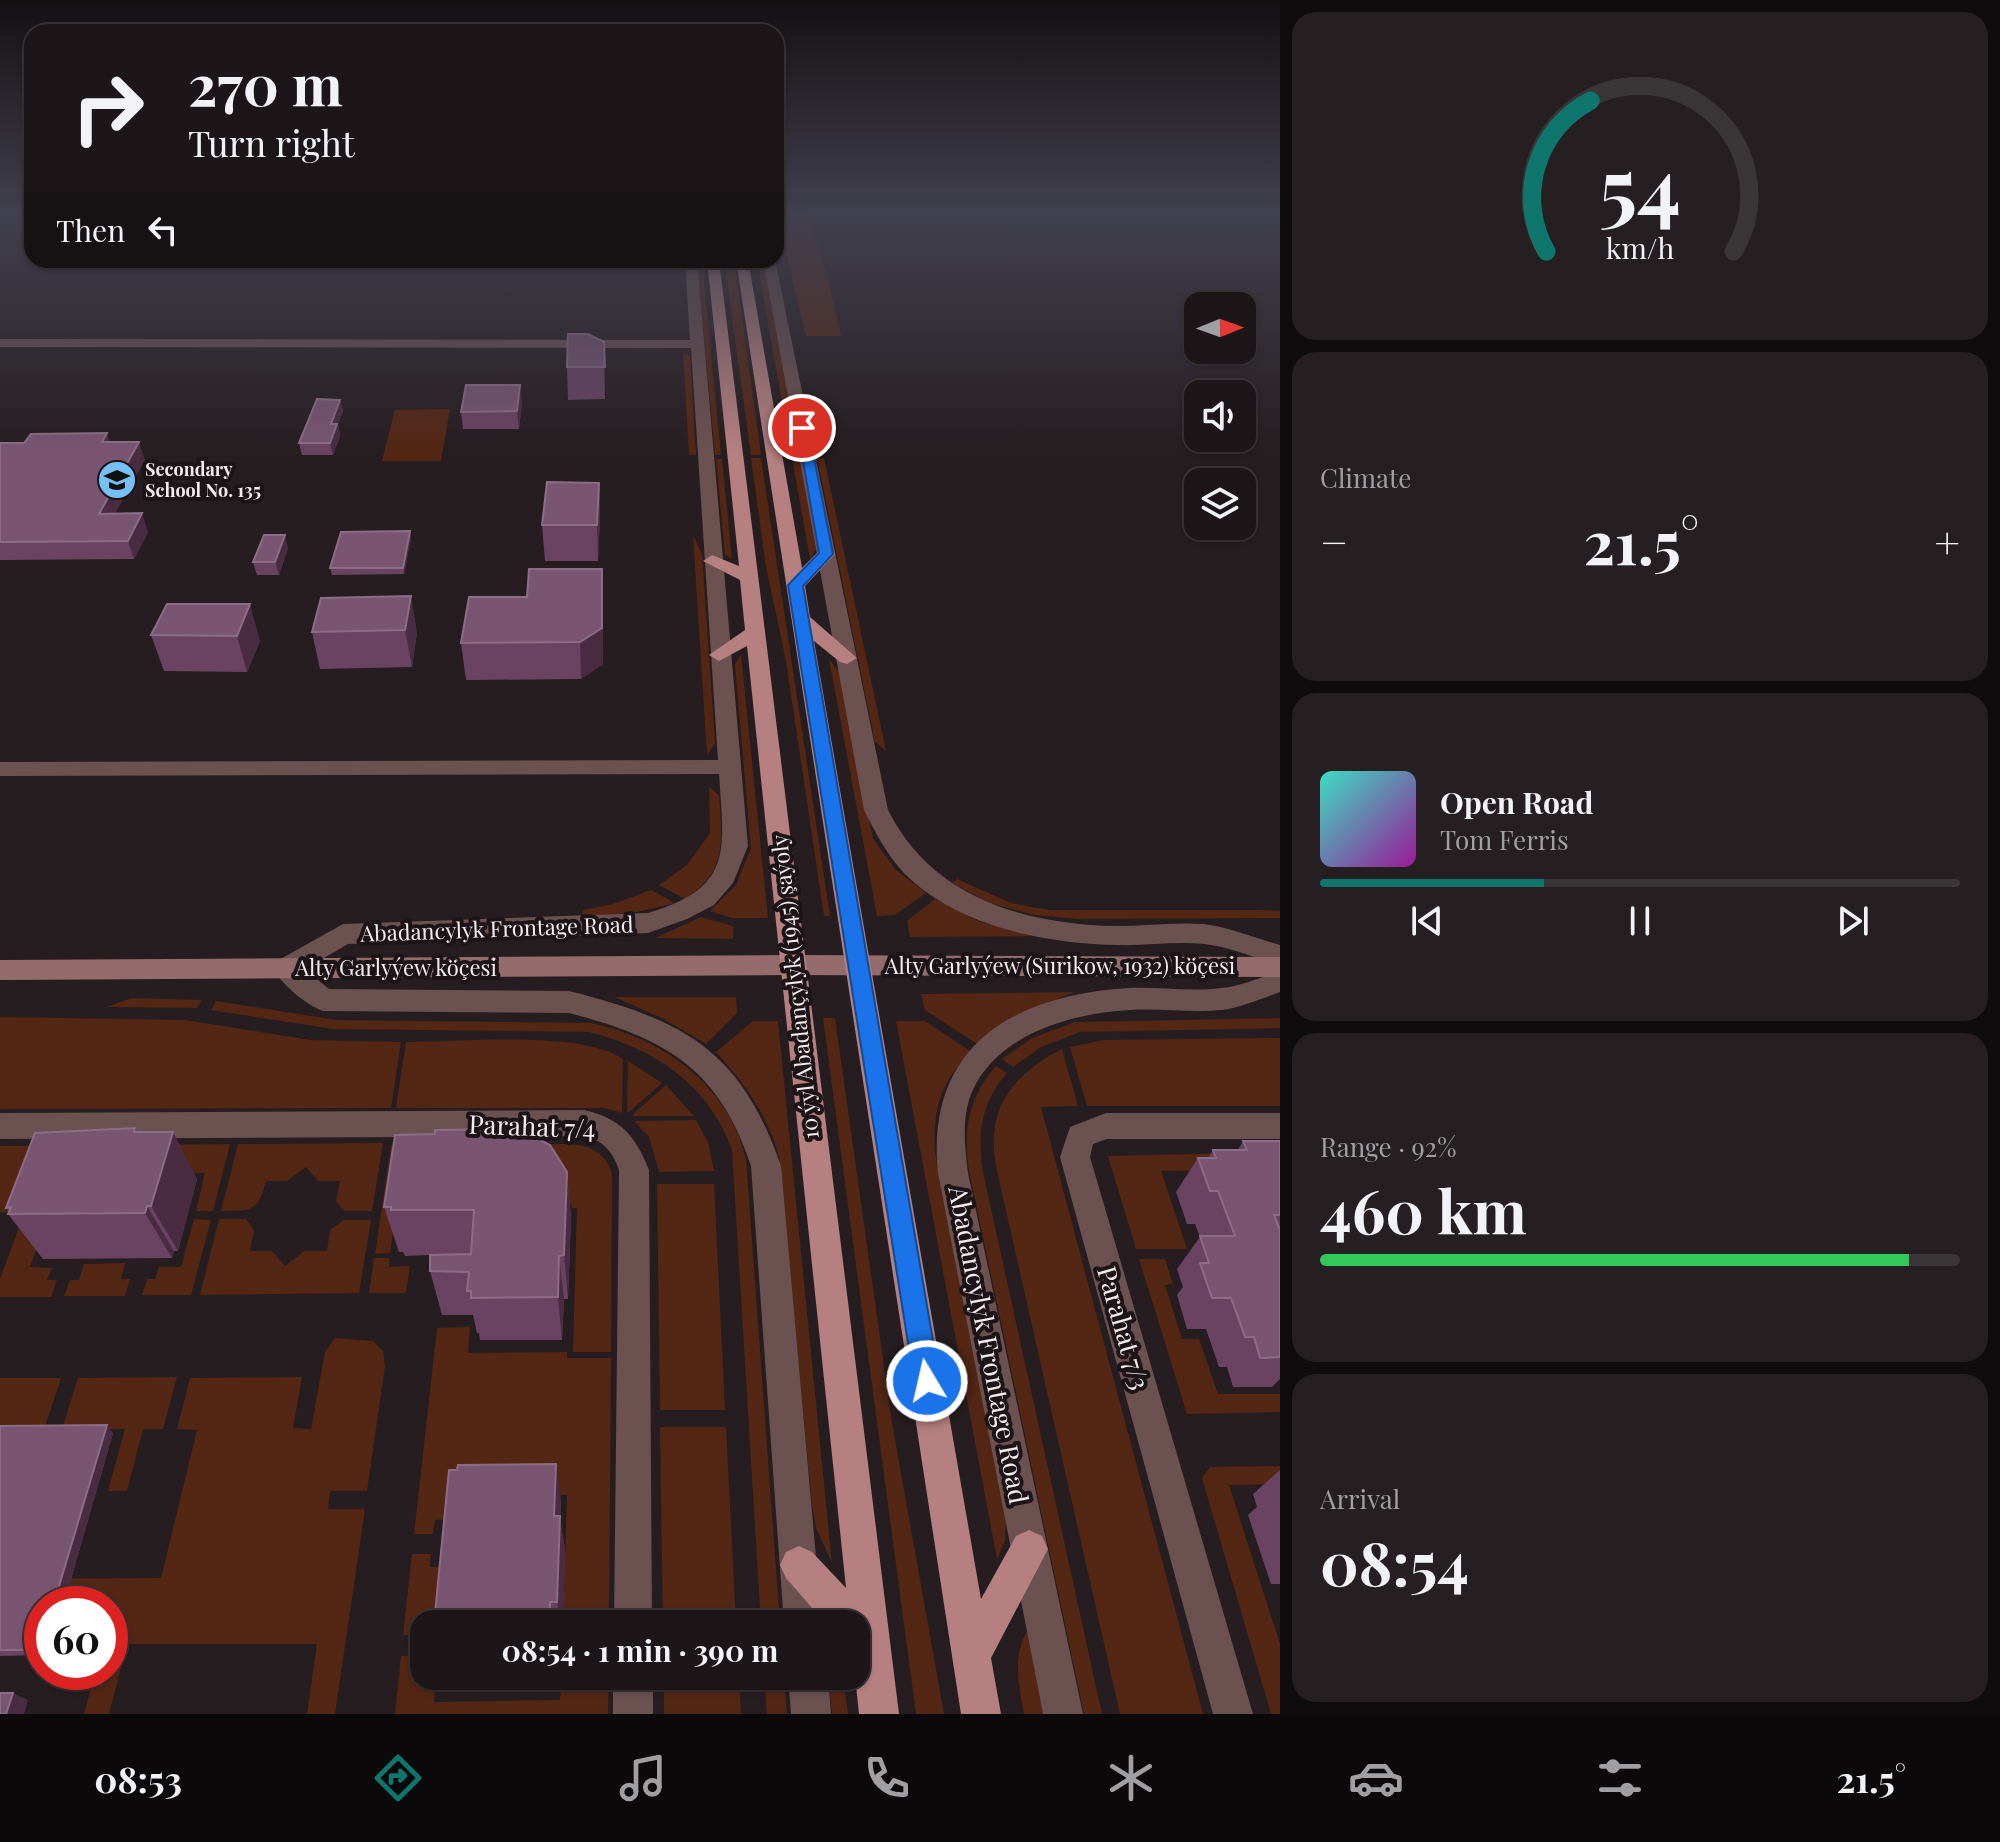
<!DOCTYPE html>
<html lang="en">
<head>
<meta charset="utf-8">
<style>
	:root { --surface:#1c1618; --page:#251f21; --text:#f1f3f6; --muted:#a09fa2; --line:#3a3537; --accent:#0f766e }
	body { margin:0; font-family:"Playfair Display",serif; background:var(--page); color:var(--text); height:100vh; display:flex; flex-direction:column; font-size:30px; white-space:nowrap }
	* { box-sizing:border-box; margin:0 }
	p { font-size:26px; color:var(--muted) }
	.icon { flex:none; width:44px; height:44px; fill:none; stroke:currentColor; stroke-width:2; stroke-linecap:round; stroke-linejoin:round }
	.map { position:relative; flex:1; overflow:hidden }
	.details { display:flex; flex-direction:column; gap:12px; padding:12px; background:#0f0c0d; width:720px }
	.details>* { flex:none }
	.guide { position:absolute; left:24px; top:24px; width:760px; height:244px; border-radius:24px; box-shadow:0 2px 6px #0004,0 0 0 2px var(--line); background:#1c1618; color:var(--text); overflow:hidden }
	.needle { width:52px; rotate:89deg }
	.controls { position:absolute; left:1184px; top:292px; display:grid; gap:16px }
	.controls a { display:grid; place-items:center; width:72px; height:72px; border-radius:16px; background:var(--surface); box-shadow:0 2px 6px #0004,0 0 0 2px var(--line); font-size:40px }
	.speed { position:absolute; left:24px; top:1586px; display:flex; gap:16px; font-size:40px; font-weight:700; text-align:center }
	.speed>* { display:grid; place-content:center; width:104px; height:104px; border-radius:50%; background:var(--surface); box-shadow:0 2px 6px #0004,0 0 0 2px var(--line); line-height:1 }
	.speed .limit { border:12px solid #d22; background:#fff; color:#111 }
	.pin { position:absolute; display:grid; place-items:center; width:68px; height:68px; color:#fff; margin:-34px; border:4px solid #fff; border-radius:50%; box-shadow:0 2px 8px #0007 }
	.me { position:absolute; width:88px; margin:-44px; rotate:351deg; stroke-linejoin:round; filter:drop-shadow(0 0 6px #0008) }
	.turn { display:flex; align-items:center; gap:28px; height:168px; padding:0 32px; font-size:36px }
	.turn .icon { width:104px; height:104px; stroke-width:2.5 }
	.turn b { display:block; font-size:56px; line-height:68px }
	.then { display:flex; align-items:center; height:76px; padding:0 32px; background:#0003; gap:16px; font-size:30px }
	.big { font-size:60px; font-weight:700; line-height:1.1 }
	.details .tile { flex:1; display:flex; flex-direction:column; justify-content:center; gap:12px; min-width:0; padding:0 28px; border-radius:24px; background:var(--page) }
	.details .dial { align-items:center; gap:0 }
	.dial svg { height:208px; overflow:visible; fill:none; stroke:var(--line); stroke-width:7; stroke-linecap:round; text-anchor:middle }
	.dial text { fill:var(--text); stroke:none }
	.song { display:flex; align-items:center; gap:24px }
	.cover { width:96px; height:96px; border-radius:12px; background:linear-gradient(135deg,hsl(170 70% 55%),hsl(300 70% 35%)) }
	.played { height:8px; border-radius:4px; background:linear-gradient(90deg,var(--accent) 35%,var(--line) 35%) }
	.keys { display:flex; justify-content:space-around; direction:ltr }
	.heat { display:flex; justify-content:space-between; align-items:center; font-size:44px; direction:ltr }
	.charge { height:12px; border-radius:6px; background:linear-gradient(90deg,#34c759 92%,var(--line) 0) }
	.trip { position:absolute; left:410px; top:1610px; width:460px; height:80px; border-radius:24px; background:var(--surface); box-shadow:0 2px 6px #0004,0 0 0 2px var(--line); font-weight:700; line-height:80px; text-align:center }
	.tabs { display:flex; height:128px; justify-content:space-around; align-items:center; background:#0b090a; color:var(--muted) }
	.tabs .icon { width:56px; height:56px }
	.tabs .on { color:var(--accent) }
	.tabs b { font-size:36px; color:var(--text) }
	main { display:flex; flex:1; min-height:0 }
	.map>svg:first-child { display:block }
	.green { fill:#542614 }
	.lines { fill:none; stroke-linecap:round; stroke-linejoin:round }
	.street { fill:#6b5150; fill-rule:evenodd }
	.secondary { fill:#956c6c; fill-rule:evenodd }
	.primary { fill:#b68080; fill-rule:evenodd }
	.wall { fill:#6a4363 }
	.shaded-wall { fill:#492c42 }
	.building { fill:#795572; stroke:#8c6d86; stroke-width:2 }
	.route { fill:#1a73e8; stroke:#114b97; stroke-width:2 }
	.labels { text-anchor:middle; stroke-width:8; stroke-linejoin:round; paint-order:stroke }
	.far-poi-label { font-size:18px; font-weight:bold; fill:#f2ecee; stroke:#1c1417; text-anchor:start }
	.street-label { font-size:22px; fill:#f2ecee; stroke:#1c1417 }
	.near-street-label { font-size:26px; fill:#f2ecee; stroke:#1c1417 }
</style>
</head>
<body>
<main>
<div class="map">
<svg width="1280" height="1714" viewBox="0 0 1280 1714">
	<rect width="100%" height="100%" fill="#261d20"/>
	<path class="green" d="M777 214H808L829 283 841 336H806Z
		M697 260H702L721 455H715Z
		M724 260H734L761 455H751Z
		M757 260H763L799 455 791 454Z
		M683 353 690 356 696 455H689Z
		M450 409 441 461H382L395 410Z
		M761 458 830 916H824L786 661 766 567 751 458Z
		M792 458H800L817 548 810 559Z
		M817 458H824L886 751 875 742Z
		M716 459H722L732 560 725 554Z
		M693 535 702 554 715 743 707 755Z
		M741 654 768 918H732L710 911 736 885 751 848 735 665Z
		M829 659 839 672 873 839 896 870 926 893 895 915 877 916Z
		M709 787 719 795C722 840 728 871 685 899L659 885 687 865 710 833Z
		M957 879 1011 903 1049 910H1260L1280 911V918L1079 919 1034 915 990 903 952 883Z
		M651 890 675 903 637 912 582 917 583 910 613 904Z
		M935 899 980 922 1037 936 910 937 907 921Z
		M701 917 733 926V939L655 938Z
		M1074 992 1016 1017 977 1044 925 1010 921 994Z
		M614 997H736L737 1013 706 1044 664 1019Z
		M132 998 202 1000 197 1008 106 1007Z
		M216 1001 336 1020 591 1023C662 1038 729 1085 746 1159L780 1624H761L732 1150C709 1085 653 1047 588 1032L333 1029 211 1010Z
		M0 1017 185 1020 310 1040 401 1042 391 1108 0 1109Z
		M823 1018H835L892 1423 944 1714H916Z
		M1280 1018V1028L1080 1032 1041 1047 1013 1067 1002 1059 1032 1038 1075 1022Z
		M753 1021H778L832 1563 816 1528 812 1505 779 1156C767 1114 745 1084 716 1052Z
		M896 1021H925L970 1051C940 1086 933 1106 935 1153L1006 1521 1005 1541 997 1559Z
		M1280 1038V1106H1087L1070 1047 1104 1040Z
		M406 1042C460 1042 580 1030 623 1059L622 1113 604 1108H396Z
		M1062 1049 1078 1106 1041 1107 1203 1714H1120L997 1171C984 1111 1010 1076 1062 1049Z
		M628 1061 662 1083 629 1112H627Z
		M996 1066 1007 1073C981 1103 977 1134 983 1172L1102 1714H1084L969 1171C963 1130 968 1098 996 1066Z
		M666 1085 694 1116H634L633 1114Z
		M696 1120 708 1142 714 1171 659 1172 649 1137 634 1121Z
		M383 1143 372 1211H345L336 1201 340 1181H318L306 1167 287 1181H266C258 1212 251 1211 221 1211L238 1144Z
		M230 1144 213 1211H196L205 1173 63 1174 30 1267 52 1268 47 1280H57L51 1297H0V1279L49 1146Z
		M566 1144C588 1145 605 1151 612 1173L611 1352H573L577 1208H572L566 1195 401 1174 390 1253 375 1254 391 1146Z
		M0 1146H40L15 1212H0Z
		M1280 1152V1170L1161 1171 1187 1249H1136L1108 1156Z
		M657 1184H714L725 1410H660Z
		M194 1219 211 1220 191 1295H142L147 1279H155L159 1267H181Z
		M219 1219H246L254 1230 250 1251H272L285 1266 304 1251H327L330 1230 344 1220H371L359 1293 200 1295Z
		M374 1258H389V1267L410 1266 406 1293H369Z
		M1139 1259H1165L1173 1284 1165 1285 1182 1339H1199L1218 1394H1280V1412L1187 1414Z
		M125 1263 121 1279H130L125 1296H64L70 1280H79L84 1264Z
		M470 1327 468 1353 567 1352V1358H611L609 1624H563L567 1495 453 1496 450 1519 435 1520 433 1534H414L437 1328Z
		M335 1338 373 1341 383 1351 385 1366 367 1491H330L328 1509H365L335 1714H307L317 1644H127L109 1714H84L95 1672H110V1604H96L98 1594H0V1579L161 1578 197 1430 177 1429 190 1378 302 1377 293 1428 311 1429 325 1352Z
		M177 1377 163 1429H143L127 1491H108L125 1429H62L78 1378Z
		M0 1378H61L44 1429 0 1430Z
		M660 1427H726L736 1624H663Z
		M1280 1466V1484L1229 1485 1280 1644V1714H1271L1202 1478 1210 1467Z
		M412 1554H431L430 1567H446L441 1621H425L423 1635H403Z
		M1027 1631 1043 1714H1024C1019 1686 1012 1657 1027 1631Z
		M421 1655 420 1670H424V1676H436L434 1702 560 1700 562 1676H609L608 1714H395L401 1656Z
		M664 1676H739L741 1714H664Z
		M764 1676H784L787 1714H767Z
		M828 1676H843L848 1714H832Z"/>
	<g class="lines">
		<path class="street" d="M685 260H697L748 846 733 883 714 905 687 919 648 933 348 944 305 969 329 989 569 991C684 1020 741 1050 781 1166L822 1624H784L751 1166C719 1068 665 1038 569 1013L323 1011C306 1005 281 984 273 968L277 961 343 924 648 913C734 888 724 850 719 774L0 776V762L718 760 691 348 0 347V339L690 340Z
			M763 260H775L888 810C932 898 1024 924 1116 926 1145 926 1174 922 1203 924 1229 927 1255 938 1280 945V965C1255 958 1230 947 1204 944 1175 941 1146 946 1118 945 1046 944 955 926 903 872 886 853 875 832 864 810Z
			M1280 971V992C1261 999 1242 1007 1222 1010 1191 1013 1161 1008 1130 1010 1070 1013 990 1036 969 1100 962 1123 965 1149 968 1173L1083 1714H1043L938 1173C925 1045 1014 995 1129 988 1160 987 1191 992 1221 988 1242 986 1261 977 1280 971Z
			M584 1110C620 1118 636 1136 649 1170L652 1624H614L619 1170C613 1152 603 1140 584 1136L0 1139V1113Z
			M1106 1113H1280V1139H1107L1093 1144 1090 1157 1253 1714H1213L1060 1157 1070 1127Z
			M613 1676H653V1714H613Z
			M788 1676H828L831 1714H791Z"/>
		<path class="secondary" d="M792 955 1280 957V977L792 975 0 980V960Z"/>
		<path class="primary" d="M707 260H719L899 1714H859L855 1676 856 1624H826L786 1578 780 1565 786 1552 799 1546 812 1552 846 1588 747 646 719 661 709 655 745 630 740 580 703 561 712 555 739 566Z
			M736 260H748L802 568 820 550 826 549 835 554 805 586 810 617 857 658 847 664 840 662 814 641 981 1599 1016 1536 1029 1530 1042 1536 1048 1549 991 1658 1001 1714H961Z"/>
	</g>
	<path class="wall" d="M604 342 605 399 568 400 567 367Z
		M340 400 343 411 338 424 340 436 333 455H302L299 443Z
		M522 402 519 429H463L461 412Z
		M110 442 145 460 115 513 148 532 134 559 0 560V443Z
		M599 483 600 517 598 561H545L542 525Z
		M410 531 411 538 404 574 332 575 330 568Z
		M288 548 279 575H257L253 562Z
		M602 569 603 664 581 679 466 680 461 643 527 597Z
		M321 598 417 632 412 667 320 669 312 632Z
		M167 604 260 641 247 672 164 671 151 635Z
		M135 1128 137 1132 197 1179 178 1251H174L172 1258 43 1259 8 1214 10 1211 6 1208Z
		M1243 1141H1280V1379L1272 1387H1233L1227 1367H1219L1206 1329H1187L1177 1295 1183 1287 1177 1269 1200 1237 1195 1224H1187L1176 1192 1198 1158H1208L1213 1150H1238Z
		M567 1172 571 1218 568 1299H564L562 1340H480L479 1333H477L473 1315H442L430 1271V1255L405 1256 403 1252H399L384 1207Z
		M0 1426 113 1433 67 1593 93 1599 92 1604H42V1655L0 1656Z
		M1280 1470V1584H1271L1248 1515 1257 1507 1253 1494Z
		M561 1500 560 1520 565 1549 563 1624H434Z
		M442 1676H555L554 1687 453 1688 450 1682H446Z"/>
	<path class="shaded-wall" d="M520 385 522 402 519 429 517 411Z
		M340 400 343 411 338 424 340 436 333 455 330 443 331 424Z
		M107 433 113 451 102 442Z
		M139 442 145 460 105 532 99 514Z
		M599 483 600 517 598 561 597 525Z
		M142 513 148 532 134 559 128 541Z
		M410 531 411 538 404 574 403 568Z
		M285 535 288 548 279 575 275 562Z
		M602 569 603 664 581 679 580 642Z
		M411 596 417 632 412 667 405 630Z
		M250 604 260 641 247 672 237 636Z
		M135 1128 160 1173 173 1132 197 1179 178 1251 151 1206 134 1132Z
		M567 1172 571 1218 568 1299 564 1255Z
		M147 1206 174 1251 172 1258 145 1213Z
		M559 1256 564 1299 562 1340 558 1297Z
		M107 1425 113 1433 65 1600 57 1593Z
		M556 1464 561 1500 560 1520 565 1549 563 1624H561L557 1602 554 1516Z
		M85 1593 93 1599 92 1604H82Z
		M550 1602 555 1624H550Z
		M13 1693 28 1700 24 1714H6Z"/>
	<path class="building" d="M568 334H588L604 342 605 367H567Z
		M466 385H520L517 411 461 412Z
		M317 399 340 400 331 424H337L330 443H299Z
		M107 433 102 442H139L99 514 142 513 128 541 0 542V443H24L31 434Z
		M547 482 599 483 597 525H542Z
		M410 531 403 568H330L341 532Z
		M264 535H285L275 562H253Z
		M529 569H602V628L580 642 461 643 469 597H527Z
		M411 596 405 630 312 632 321 598Z
		M167 604H250L237 636 151 635Z
		M135 1128 134 1132H173L151 1206H147L145 1213 8 1214 11 1207 6 1208 35 1133Z
		M519 1129 550 1145 567 1172 564 1255 559 1256 558 1297 471 1298V1291H467L469 1272 430 1271V1255L471 1254 474 1210H391V1207H384L395 1135 435 1134V1130Z
		M1243 1141H1280V1215H1274L1280 1230V1357L1260 1358 1254 1337H1245L1231 1298H1212L1200 1263H1209L1200 1236H1235L1218 1191H1210L1198 1158H1216L1213 1150H1247Z
		M107 1425 57 1593H85L82 1604H42V1650H0V1426Z
		M556 1464 554 1516H560L557 1602H550V1624H434L449 1470H457L458 1465Z
		M0 1693H13L6 1714H0Z"/>
	<linearGradient id="sky" x2="0" y2="1"><stop stop-color="#151012"/><stop offset="0.47" stop-color="#41404e"/><stop offset="1" stop-color="#41404e" stop-opacity="0"/></linearGradient>
	<rect width="1280" height="454" fill="url(#sky)"/>
	<path class="route" d="M797 426 808 428 833 554 803 586 940 1381 936 1390 927 1394 917 1390 914 1381 788 585 819 553Z"/>
	<defs>
		<g id="school-disc" transform="scale(2)"><circle r="9.5" fill="#75c0f6" stroke="#1c1417"/><path d="M0-5L7-2L0 1L-7-2ZM-4 1L0 2.5L4 1V4Q0 6-4 4Z" fill="#111"/></g>
	</defs>
	<g fill-rule="evenodd">
		<use href="#school-disc" x="117" y="480"/>
	</g>
	<g class="labels">
		<g class="far-poi-label">
			<text x="145" y="476">Secondary<tspan x="145" dy="21">School No. 135</tspan></text>
		</g>
		<g class="street-label">
			<text transform="translate(497 929) rotate(-2)" y="8">Abadancylyk Frontage Road</text>
			<text x="1060" y="974">Alty Garlyýew (Surikow, 1932) köçesi</text>
			<text x="396" y="976">Alty Garlyýew köçesi</text>
			<text transform="translate(795 987) rotate(-96)" y="8">10 ýyl Abadançylyk (1945) şaýoly</text>
		</g>
		<g class="near-street-label">
			<text transform="translate(532 1127) rotate(2)" y="9">Parahat 7/4</text>
			<text transform="translate(1123 1328) rotate(74)" y="9">Parahat 7/3</text>
			<text transform="translate(988 1345) rotate(79)" y="9">Abadancylyk Frontage Road</text>
		</g>
	</g>
</svg>
<div class="controls">
<a><svg class="needle" viewBox="-14 -14 28 28"><path d="M0-13l5 13h-10z" fill="#e53935"/><path d="M0 13l5-13h-10z" fill="#a09fa2"/></svg></a>
<a><svg class="icon" aria-label="sound" viewBox="0 0 24 24"><path d="M4 9h4l5-4v14l-5-4H4zM17 9q2 3 0 6"/></svg></a>
<a><svg class="icon" aria-label="layers" viewBox="0 0 24 24"><path d="M12 4l9 5-9 5-9-5zM3 14l9 5 9-5"/></svg></a>
</div>
<div class="speed"><div class="limit">60</div></div>
<div class="pin" style="left:802px;top:428px;background:#d93025"><svg class="icon" aria-label="arrive" viewBox="0 0 24 24"><path d="M6 21V4h12l-3 4 3 4H6"/></svg></div>
<svg class="me" style="left:927px;top:1381px" viewBox="-20 -20 40 40"><circle r="17" fill="#1a73e8" stroke="#fff" stroke-width="3"/><path d="M0-11L8 9 0 5-8 9z" fill="#fff"/></svg>
<div class="trip">08:54 · 1 min · 390 m</div>
<div class="guide">
<div class="turn"><svg class="icon" aria-label="right" viewBox="0 0 24 24"><path d="M7 20v-9h11M14 6l5 5-5 5"/></svg><div><b>270 m</b>Turn right</div></div>
<div class="then">Then<svg class="icon" aria-label="left" viewBox="0 0 24 24"><path d="M17 20v-9H6M10 6l-5 5 5 5"/></svg></div>
</div>
</div>
<section class="details">
<div class="tile dial"><svg viewBox="0 0 100 80">
<path d="M14 69A42 42 0 1 1 86 69"/>
<path d="M14 69A42 42 0 0 1 31 11" stroke="#0f766e"/>
<text x="50" y="56" font-size="32" font-weight="700">54</text>
<text x="50" y="72" font-size="11">km/h</text>
</svg></div>
<div class="tile"><p>Climate</p>
<div class="heat"><a>−</a><b class="big">21.5°</b><a>+</a></div>
</div>
<div class="tile">
<div class="song"><i class="cover"></i><div><b>Open Road</b><p>Tom Ferris</p></div></div>
<div class="played"></div>
<div class="keys"><svg class="icon" aria-label="previous" viewBox="0 0 24 24"><path d="M18 5L8 12l10 7zM5 5v14"/></svg><svg class="icon" aria-label="pause" viewBox="0 0 24 24"><path d="M8 5v14M16 5v14"/></svg><svg class="icon" aria-label="next" viewBox="0 0 24 24"><path d="M6 5l10 7-10 7zM19 5v14"/></svg></div>
</div>
<div class="tile"><p>Range · 92%</p><b class="big">460 km</b><div class="charge"></div></div>
<div class="tile"><p>Arrival</p><b class="big">08:54</b></div>
</section>
</main>
<nav class="tabs">
<b>08:53</b>
<svg class="icon on" aria-label="directions" viewBox="0 0 24 24"><path d="M12 3l9 9-9 9-9-9zM9 14v-3h6M13 9l2 2-2 2"/></svg>
<svg class="icon" aria-label="music" viewBox="0 0 24 24"><path d="M9 18V5l10-2v13"/><circle cx="6" cy="18" r="3"/><circle cx="16" cy="16" r="3"/></svg>
<svg class="icon" aria-label="phone" viewBox="0 0 24 24"><path d="M5 4h4l2 5-3 2q2 4 5 5l2-3 5 2v4C11 20 4 13 5 4z"/></svg>
<svg class="icon" aria-label="climate" viewBox="0 0 24 24"><path d="M12 3v18M4 7l16 10M4 17L20 7"/></svg>
<svg class="icon" aria-label="car" viewBox="0 0 24 24"><path d="M5 17H2v-5l4-1 3-4h7l3 4 3 1v5h-3M9 17h6M6 11h13"/><circle cx="7" cy="17" r="2"/><circle cx="17" cy="17" r="2"/></svg>
<svg class="icon" aria-label="filters" viewBox="0 0 24 24"><path d="M4 7h16M4 17h16"/><circle cx="9" cy="7" r="2"/><circle cx="15" cy="17" r="2"/></svg>
<b>21.5°</b>
</nav>
</body>
</html>
